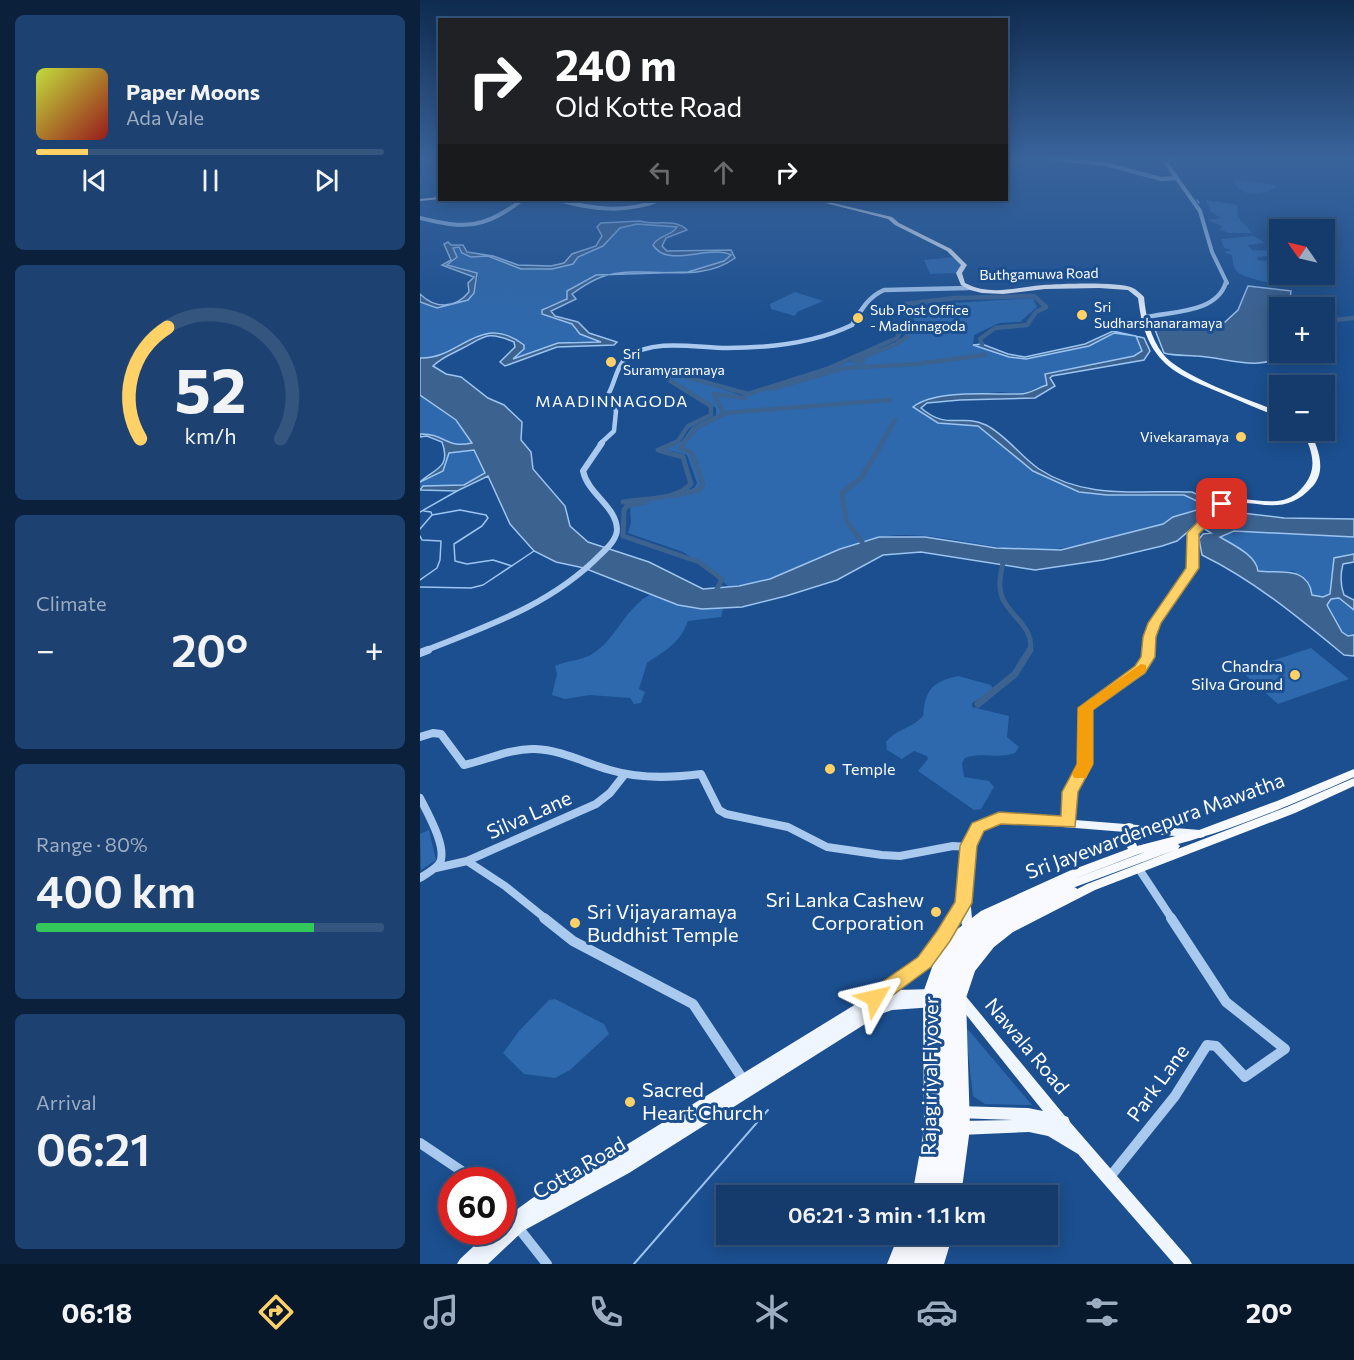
<!DOCTYPE html>
<html lang="en">
<head>
<meta charset="utf-8">
<style>
	:root { --surface:#143b6b; --page:#1d4271; --text:#f1f3f6; --muted:#9dadc1; --line:#33557e; --accent:#ffd166 }
	body { margin:0; font-family:Commissioner,sans-serif; background:var(--page); color:var(--text); height:100vh; display:flex; flex-direction:column; font-size:22px; white-space:nowrap }
	* { box-sizing:border-box; margin:0 }
	p { font-size:20px; color:var(--muted) }
	.icon { flex:none; width:33px; height:33px; fill:none; stroke:currentColor; stroke-width:2; stroke-linecap:round; stroke-linejoin:round }
	.map { position:relative; flex:1; overflow:hidden }
	.side { display:flex; flex-direction:column; gap:15px; padding:15px; background:#0b203b; width:420px }
	.side>* { flex:none }
	.banner { position:absolute; left:18px; top:18px; width:570px; height:183px; border-radius:0px; box-shadow:0 3px 15px #0003,0 0 0 2px var(--line); background:#202124; color:#fff; overflow:hidden }
	.needle { width:39px; rotate:304deg }
	.tools { position:absolute; left:849px; top:219px; display:grid; gap:12px }
	.tools a { display:grid; place-items:center; width:66px; height:66px; border-radius:0px; background:var(--surface); box-shadow:0 3px 15px #0003,0 0 0 2px var(--line); font-size:30px }
	.speed { position:absolute; left:18px; top:1167px; display:flex; gap:12px; font-size:30px; font-weight:700; text-align:center }
	.speed>* { display:grid; place-content:center; width:78px; height:78px; border-radius:50%; background:var(--surface); box-shadow:0 3px 15px #0003,0 0 0 2px var(--line); line-height:1 }
	.speed .limit { border:9px solid #d22; background:#fff; color:#111 }
	.pin { position:absolute; display:grid; place-items:center; width:51px; height:51px; color:#fff; margin:-26px; border-radius:12px; box-shadow:0 3px 9px #0006 }
	.me { position:absolute; width:66px; margin:-33px; rotate:53deg; stroke-linejoin:round; filter:drop-shadow(0 0 4px #0008) }
	.turn { display:flex; align-items:center; gap:21px; height:126px; padding:0 18px; font-size:27px }
	.turn .icon { width:78px; height:78px; stroke-width:2.5 }
	.turn b { display:block; font-size:42px; line-height:51px }
	.lanes { display:flex; align-items:center; height:57px; padding:0 18px; background:#0003; justify-content:center; gap:30px; direction:ltr }
	.lanes .off { opacity:.35 }
	.big { font-size:45px; font-weight:600; line-height:1.1 }
	.side .card { flex:1; display:flex; flex-direction:column; justify-content:center; gap:9px; min-width:0; padding:0 21px; border-radius:9px; background:var(--page) }
	.side .dial { align-items:center; gap:0 }
	.dial svg { height:156px; overflow:visible; fill:none; stroke:var(--line); stroke-width:7; stroke-linecap:round; text-anchor:middle }
	.dial text { fill:var(--text); stroke:none }
	.song { display:flex; align-items:center; gap:18px }
	.cover { width:72px; height:72px; border-radius:9px; background:linear-gradient(135deg,hsl(70 70% 55%),hsl(0 70% 35%)) }
	.played { height:6px; border-radius:3px; background:linear-gradient(90deg,var(--accent) 15%,var(--line) 15%) }
	.keys { display:flex; justify-content:space-around; direction:ltr }
	.heat { display:flex; justify-content:space-between; align-items:center; font-size:33px; direction:ltr }
	.charge { height:9px; border-radius:4px; background:linear-gradient(90deg,#34c759 80%,var(--line) 0) }
	.trip { position:absolute; left:296px; top:1185px; width:342px; height:60px; border-radius:0px; background:var(--surface); box-shadow:0 3px 15px #0003,0 0 0 2px var(--line); font-weight:600; line-height:60px; text-align:center }
	.tabs { display:flex; height:96px; justify-content:space-around; align-items:center; background:#08182b; color:var(--muted) }
	.tabs .icon { width:42px; height:42px }
	.tabs .current { color:var(--accent) }
	.tabs b { font-size:27px; color:var(--text) }
	main { display:flex; flex:1; min-height:0 }
	.map>svg:first-child { display:block }
	.green { fill:#2e69ad }
	.water { fill:#3c6290; stroke:#9cc4f0; stroke-width:1.5 }
	.lines { fill:none; stroke-linecap:round; stroke-linejoin:round }
	.stream-far1 { stroke:#9cc4f0; stroke-width:1.5 }
	.stream { stroke:#9cc4f0; stroke-width:2 }
	.canal-far2 { stroke:#3c6290; stroke-width:4.5 }
	.canal-far1 { stroke:#3c6290; stroke-width:5 }
	.canal { stroke:#3c6290; stroke-width:7 }
	.tertiary-far4 { stroke:#a9c9ee; stroke-width:4 }
	.tertiary-far3 { stroke:#a9c9ee; stroke-width:4.5 }
	.tertiary-far2 { stroke:#a9c9ee; stroke-width:6 }
	.tertiary-far1 { stroke:#a9c9ee; stroke-width:8 }
	.tertiary { stroke:#a9c9ee; stroke-width:10 }
	.primary { fill:#f0f6ff; fill-rule:evenodd }
	.trunk { fill:#f8faff; fill-rule:evenodd }
	.trunk-bridge-far1 { stroke:#f8faff; stroke-width:10 }
	.trunk-bridge { stroke:#f8faff; stroke-width:14 }
	.route { fill:#ffd166; stroke:#a68842; stroke-width:1.5 }
	.slow { fill:#f59e0b }
	.poi-dot { fill:#ffd166; stroke:#1b4f8f; stroke-width:2 }
	.labels { text-anchor:middle; stroke-width:6; stroke-linejoin:round; paint-order:stroke }
	.far-street-label { font-size:14px; fill:#fff; stroke:#1b4f8f }
	.far-poi-label { font-size:14px; fill:#fff; stroke:#1b4f8f; text-anchor:start }
	.far-quarter-label { font-size:16px; letter-spacing:1.5px; fill:#fff; stroke:#1b4f8f }
	.poi-label { font-size:16px; fill:#fff; stroke:#1b4f8f; text-anchor:end }
	.near-street-label { font-size:20px; fill:#fff; stroke:#1b4f8f }
	.near-poi-label { font-size:20px; fill:#fff; stroke:#1b4f8f; text-anchor:start }
</style>
</head>
<body>
<main>
<section class="side">
<div class="card">
<div class="song"><i class="cover"></i><div><b>Paper Moons</b><p>Ada Vale</p></div></div>
<div class="played"></div>
<div class="keys"><svg class="icon" aria-label="previous" viewBox="0 0 24 24"><path d="M18 5L8 12l10 7zM5 5v14"/></svg><svg class="icon" aria-label="pause" viewBox="0 0 24 24"><path d="M8 5v14M16 5v14"/></svg><svg class="icon" aria-label="next" viewBox="0 0 24 24"><path d="M6 5l10 7-10 7zM19 5v14"/></svg></div>
</div>
<div class="card dial"><svg viewBox="0 0 100 80">
<path d="M14 69A42 42 0 1 1 86 69"/>
<path d="M14 69A42 42 0 0 1 28 12" stroke="#ffd166"/>
<text x="50" y="56" font-size="32" font-weight="700">52</text>
<text x="50" y="72" font-size="11">km/h</text>
</svg></div>
<div class="card"><p>Climate</p>
<div class="heat"><a>−</a><b class="big">20°</b><a>+</a></div>
</div>
<div class="card"><p>Range · 80%</p><b class="big">400 km</b><div class="charge"></div></div>
<div class="card"><p>Arrival</p><b class="big">06:21</b></div>
</section>
<div class="map">
<svg width="934" height="1264" viewBox="0 0 934 1264">
	<rect width="100%" height="100%" fill="#1b4f8f"/>
	<path class="green" d="M813 179 856 185V187C840 198 818 196 813 179Z
		M786 200 817 205 818 217 832 233H809L799 229 803 227 789 220 801 218 791 212Z
		M220 224 258 227 253 232 236 239 245 254 295 252 311 255 304 261 269 272 190 273 147 291V299L125 307 122 314 152 324 155 330 182 342 153 341 93 359 104 350 98 340 63 334 13 359 0 358V302L17 308 48 300 54 293 58 277 43 269 26 265 34 262 32 248 39 247 51 257 68 256 101 269 113 270 131 269 155 262 157 257 185 244 200 228Z
		M834 236 845 243 828 245 832 250 851 251 859 255 838 257 837 260 859 262 860 274 882 275 896 281 894 283 873 282 870 287C861 286 825 278 819 273 813 269 813 262 812 255L803 252 813 250 804 248 801 239Z
		M535 257 543 265 538 273 510 274 504 260Z
		M375 292 403 301 377 312 375 316 351 309 350 304Z
		M613 298 617 307 600 322 579 323 554 335 553 345 589 357 606 359 669 346 694 333 716 336 723 351 714 356 633 372 627 385 600 394 581 392 517 397 493 407 518 423 558 426 613 471 659 492 687 495 771 496 777 501V510L754 517 743 524C698 535 652 552 605 550 557 547 507 529 459 537 407 546 362 585 308 586L284 565 263 552 208 533 211 522 210 508C219 501 260 493 274 488L277 483 267 455 244 449 262 441 272 427 296 415V408L250 378 258 375 323 396 392 376 478 343 495 323 493 317 482 306Z
		M0 395 36 421 53 443 34 445 16 435 0 434Z
		M54 450 65 473 44 485 0 487V482L23 471 29 453Z
		M814 531 934 537V554L914 559 910 594 903 597 892 595 874 571H838L800 537Z
		M231 594 258 605 303 609 301 617 268 621C261 642 245 651 227 663L219 689 225 692 221 703 214 704 210 698 170 695 145 699 132 695 137 674 135 666C148 660 163 661 175 652 197 637 206 607 231 594Z
		M919 598 934 610V635L928 636 922 632 906 605 911 599Z
		M891 648 929 679 858 704 821 671Z
		M538 676 571 685 574 690 552 703V707L589 716 587 737 599 747 595 753C578 759 562 752 545 758L542 763 544 777 569 781 574 787 561 809 554 810 498 771 508 759 507 756 494 751 482 759 467 750 466 742C475 730 489 729 500 719 505 715 503 713 504 707 508 685 518 681 538 676Z
		M9 830 16 860 1 870 0 834Z
		M135 999 184 1024 189 1034 150 1070 135 1078 104 1074 83 1053 99 1031 129 1000Z
		M545 1026 612 1105 565 1104 553 1096Z"/>
	<path class="water" d="M220 221C235 226 257 218 267 230L246 238 242 246 247 251 311 250 315 258C278 285 230 265 188 275 175 278 163 286 152 294L156 299 131 311 135 316 158 322 169 333 197 342 194 345 137 347 85 366 80 362 95 347 94 342C66 330 65 337 41 349 31 354 21 358 13 366L26 374 41 377 68 398 84 405 102 422 101 440 111 452 113 469 145 506 150 526 168 542 229 562 283 589 319 586 350 579 420 549 459 537H505L576 548 641 550 743 524 753 517 777 510V501L764 495H687L659 492 613 471 558 426 518 423 493 407C516 389 571 395 600 394 610 394 617 388 627 385L625 374 714 356 722 351 716 336 694 333 669 346 606 359 589 357 553 345 562 344 588 354 605 357 665 344 693 331 724 338 730 351 724 360 632 376 630 378 635 386 615 398 540 400 507 403 501 408C528 431 540 413 566 425 586 435 601 457 619 469 666 500 719 490 772 492L785 498 784 512 799 519 822 513 864 518 934 519V537L814 531 800 537C813 545 836 555 838 571 860 574 888 565 892 595L903 597 910 594 914 558 934 554V562L923 564C920 575 920 584 924 595L934 600V610L919 598 911 599 907 605 922 632 928 636 934 635V656L924 655C879 618 835 581 782 555L779 539 783 534 791 533 777 524 757 541 742 546 683 560 615 570 501 552 463 555 417 580 366 596 322 607 282 609 258 605 164 568 136 562 114 551 90 524 68 476 37 491 0 490 3 486 44 485 65 473 54 450 29 453 23 471 0 482C13 469 32 469 22 442L7 436 0 437V434C25 433 25 449 52 443L36 420 0 395V358C40 360 60 311 104 345V349L93 359 138 343 181 342 160 334 152 324 122 314V310L147 299V291L176 275 268 272 304 261 311 255C290 244 247 269 233 245 238 235 252 236 257 227L217 224 200 228 183 246 158 257 153 264 132 269H101L68 256 51 257 42 253 39 247 33 248 37 257 27 265 57 273 54 293 48 300 17 308 0 302V294C15 309 35 309 49 292L48 283 54 277 22 265 31 260 24 244 28 242 31 245H43L47 252 73 256 98 265 131 266 144 263 152 254 176 246 182 236 177 227 181 223Z
		M828 286 871 291 870 299 855 302 856 310 851 325 859 339 860 352 870 353C835 373 811 358 777 356 766 355 754 356 744 353L734 327 768 322 792 325 805 322 818 310Z"/>
	<g class="lines">
		<path class="stream-far1" d="M777 200 779 203
			M0 512 37 491
			M12 515 40 510 66 515 68 518 62 526 34 544 35 561 47 564 73 560 92 566
			M0 529 12 515 11 512 4 511
			M0 536 2 540 21 541 20 560 17 568 0 580
			M0 587 51 588 63 585 114 551"/>
		<path class="stream" d="M214 1264 348 1110"/>
		<path class="canal-far2" d="M904 321 934 318
			M443 362 434 361 476 344 488 336
			M352 389 424 368 497 364 565 355
			M304 413 470 400
			M251 444 258 441 268 426 291 415V406L246 378 255 375 266 377 328 394 407 369 477 338 483 325 490 319 477 305 535 298 614 296 626 307 616 312 607 325 575 328 560 339 562 344
			M263 444 276 428 304 414 294 394 325 398
			M461 444 475 420"/>
		<path class="canal-far1" d="M253 496 279 490 283 484 272 453 260 448 264 443
			M203 502C224 498 255 501 271 484L263 457 238 450 255 443
			M226 502 207 506 204 510 203 536 279 562 302 579 295 593
			M442 542 426 520 422 493 442 477 462 443
			M584 559C582 568 579 578 580 588 582 614 616 624 610 651"/>
		<path class="canal" d="M558 704 595 674 610 650"/>
		<path class="tertiary-far4" d="M627 158 685 164 741 179 757 178
			M753 158 746 163 780 211 792 252 807 283
			M139 200C174 210 206 213 240 200
			M0 218C45 229 64 229 102 200"/>
		<path class="tertiary-far3" d="M723 318C750 311 797 314 806 282
			M180 444 194 431 196 411 189 393C195 382 197 364 208 357 234 338 277 348 307 348 347 348 395 343 432 325 441 310 448 297 464 290L548 288"/>
		<path class="tertiary-far2" d="M4 651C67 626 131 605 180 555 186 549 197 540 197 529 196 506 168 494 163 471L182 443"/>
		<path class="tertiary-far1" d="M0 653 8 650
			M0 737 13 733 21 734 44 765C67 760 91 748 115 749 142 750 165 763 190 770 220 779 250 778 281 774L299 810 306 814 368 827 407 847 462 855 480 856 533 846 549 847
			M0 798C7 812 29 850 19 864 14 870 6 874 0 878
			M47 861 85 886 126 919
			M16 868 47 861 176 804 190 793 205 774
			M719 869 752 919"/>
		<path class="tertiary" d="M124 918 153 941 273 1004 324 1081
			M0 1143 55 1180
			M689 1178 755 1096 787 1045 796 1046 825 1077 865 1049 806 1002 751 918
			M82 1207 127 1264"/>
		<path class="primary" d="M20 197V199L0 201V199Z
			M394 200H400L472 217 479 223 531 249 547 265 542 273 545 283C568 295 590 289 614 286 632 284 698 281 713 288 717 290 721 294 724 297 726 317 730 337 743 354 761 377 830 400 860 412V417C842 411 825 403 808 396 788 387 758 377 743 361 726 344 721 321 718 298L708 290 679 288 625 289 583 294 562 293 550 290 541 285 536 273 541 265 527 251 475 225 468 219Z
			M882 430H889C898 447 907 470 893 486 857 526 827 487 796 512 784 522 775 534 776 551 777 557 778 563 776 569 769 589 749 602 740 621 733 635 736 652 727 665 714 687 687 692 670 709V764L655 792V820L780 830 784 831 786 834 784 837 780 838 592 823C582 822 572 822 564 828 545 843 550 904 553 926L551 929 547 931 543 929 540 917 508 966 476 990 514 989 518 990 520 994 518 998 520 1002 518 1006 514 1007 472 1010 461 1014 209 1173 103 1231 68 1264H37L40 1259 69 1232H82V1220L114 1197 193 1153 454 993 500 958 539 900 541 859 543 846 549 832 558 821 571 816 581 815 644 819 645 792 660 764V708C675 689 704 686 718 665 726 653 724 638 729 625 738 604 760 591 767 569 770 561 768 554 768 546 768 531 780 517 791 508 812 492 834 503 857 501 867 500 875 496 881 489 899 470 893 452 882 430Z
			M540 993 544 994 645 1116 648 1117 650 1122 769 1259 772 1264H754L658 1154 628 1136 609 1132 540 1135 535 1133 533 1128 535 1123 540 1121 593 1120 537 1118 532 1116 530 1112 532 1108 537 1106 608 1108 623 1111 536 1002 534 998 536 994Z"/>
		<path class="trunk" d="M934 769V777C877 802 819 828 758 844L760 846 758 849 647 890 643 889 641 886 642 884 569 917 543 937 525 965 515 993 518 1129 506 1196H492L504 1129 503 993 515 959 535 931 561 911 649 871 708 849 701 835 705 824 709 823 713 824 714 827 713 835 717 846 779 830 857 801ZM725 852 651 880 716 855Z
			M934 778V786L875 813 675 890 593 932 574 947 555 971 546 998 550 1128 541 1196H527L536 1128 534 998 546 965 566 941 585 926 667 884 867 807Z
			M479 1234H533L524 1264H467Z"/>
		<path class="trunk-bridge-far1" d="M570 919 647 886
			M591 919 653 892"/>
		<path class="trunk-bridge" d="M510 1196C517 1171 521 1145 521 1119 521 1049 501 961 572 918
			M525 1196C530 1172 533 1147 533 1123 532 1041 506 965 593 918"/>
	</g>
	<linearGradient id="sky" x2="0" y2="1"><stop stop-color="#0f2b4f"/><stop offset="0.47" stop-color="#39639b"/><stop offset="1" stop-color="#39639b" stop-opacity="0"/></linearGradient>
	<rect width="934" height="335" fill="url(#sky)"/>
	<path class="route" d="M798 501 808 504 779 534V568L741 623 736 637 735 657 725 673 673 710V764L658 792 655 827 581 824 564 831 557 846 552 903 530 941 511 967 462 1003 455 1006 448 1003 446 998 448 992 498 957 517 931 535 902 540 846 552 823 579 812 641 816 642 792 657 764 658 708 715 666 721 657 723 637 728 623 766 568 767 533Z"/>
	<path class="slow" d="M721 664 726 665V671L673 710V764L666 778H654L652 774 657 764 658 708Z"/>
	<g class="poi-dot">
		<circle cx="662" cy="315" r="6"/>
		<circle cx="438" cy="318" r="6"/>
		<circle cx="191" cy="362" r="6"/>
		<circle cx="821" cy="437" r="6"/>
		<circle cx="875" cy="675" r="6"/>
		<circle cx="410" cy="769" r="6"/>
		<circle cx="516" cy="912" r="6"/>
		<circle cx="155" cy="923" r="6"/>
		<circle cx="210" cy="1102" r="6"/>
	</g>
	<g class="labels">
		<g class="far-street-label">
			<text transform="translate(619 274) rotate(-1)" y="5">Buthgamuwa Road</text>
		</g>
		<g class="far-poi-label">
			<text x="674" y="312">Sri<tspan x="674" dy="16">Sudharshanaramaya</tspan></text>
			<text x="450" y="315">Sub Post Office<tspan x="450" dy="16">- Madinnagoda</tspan></text>
			<text x="203" y="359">Sri<tspan x="203" dy="16">Suramyaramaya</tspan></text>
			<text x="809" y="442" text-anchor="end">Vivekaramaya</text>
		</g>
		<g class="far-quarter-label">
			<text x="192" y="407">MAADINNAGODA</text>
		</g>
		<g class="poi-label">
			<text x="863" y="672">Chandra<tspan x="863" dy="18">Silva Ground</tspan></text>
			<text x="422" y="775" text-anchor="start">Temple</text>
		</g>
		<g class="near-street-label">
			<text transform="translate(109 815) rotate(-24)" y="7">Silva Lane</text>
			<text transform="translate(735 826) rotate(-20)" y="7">Sri Jayewardenepura Mawatha</text>
			<text transform="translate(607 1046) rotate(50)" y="7">Nawala Road</text>
			<text transform="translate(510 1076) rotate(-89)" y="7">Rajagiriya Flyover</text>
			<text transform="translate(738 1083) rotate(-54)" y="7">Park Lane</text>
			<text transform="translate(159 1168) rotate(-30)" y="7">Cotta Road</text>
		</g>
		<g class="near-poi-label">
			<text x="504" y="907" text-anchor="end">Sri Lanka Cashew<tspan x="504" dy="23">Corporation</tspan></text>
			<text x="167" y="919">Sri Vijayaramaya<tspan x="167" dy="23">Buddhist Temple</tspan></text>
			<text x="222" y="1097">Sacred<tspan x="222" dy="23">Heart Church</tspan></text>
		</g>
	</g>
</svg>
<div class="tools">
<a><svg class="needle" viewBox="-14 -14 28 28"><path d="M0-13l5 13h-10z" fill="#e53935"/><path d="M0 13l5-13h-10z" fill="#9dadc1"/></svg></a>
<a>+</a>
<a>−</a>
</div>
<div class="speed"><div class="limit">60</div></div>
<div class="pin" style="left:802px;top:504px;background:#d93025"><svg class="icon" aria-label="arrive" viewBox="0 0 24 24"><path d="M6 21V4h12l-3 4 3 4H6"/></svg></div>
<svg class="me" style="left:455px;top:998px" viewBox="-20 -20 40 40"><path d="M0-17L14 15 0 8-14 15z" fill="#ffd166" stroke="#fff" stroke-width="4"/></svg>
<div class="trip">06:21 · 3 min · 1.1 km</div>
<div class="banner">
<div class="turn"><svg class="icon" aria-label="right" viewBox="0 0 24 24"><path d="M7 20v-9h11M14 6l5 5-5 5"/></svg><div><b>240 m</b>Old Kotte Road</div></div>
<div class="lanes"><svg class="icon off" aria-label="left" viewBox="0 0 24 24"><path d="M17 20v-9H6M10 6l-5 5 5 5"/></svg><svg class="icon off" aria-label="ahead" viewBox="0 0 24 24"><path d="M12 20V5M6 11l6-6 6 6"/></svg><svg class="icon" aria-label="right" viewBox="0 0 24 24"><path d="M7 20v-9h11M14 6l5 5-5 5"/></svg></div>
</div>
</div>
</main>
<nav class="tabs">
<b>06:18</b>
<svg class="icon current" aria-label="directions" viewBox="0 0 24 24"><path d="M12 3l9 9-9 9-9-9zM9 14v-3h6M13 9l2 2-2 2"/></svg>
<svg class="icon" aria-label="music" viewBox="0 0 24 24"><path d="M9 18V5l10-2v13"/><circle cx="6" cy="18" r="3"/><circle cx="16" cy="16" r="3"/></svg>
<svg class="icon" aria-label="phone" viewBox="0 0 24 24"><path d="M5 4h4l2 5-3 2q2 4 5 5l2-3 5 2v4C11 20 4 13 5 4z"/></svg>
<svg class="icon" aria-label="climate" viewBox="0 0 24 24"><path d="M12 3v18M4 7l16 10M4 17L20 7"/></svg>
<svg class="icon" aria-label="car" viewBox="0 0 24 24"><path d="M5 17H2v-5l4-1 3-4h7l3 4 3 1v5h-3M9 17h6M6 11h13"/><circle cx="7" cy="17" r="2"/><circle cx="17" cy="17" r="2"/></svg>
<svg class="icon" aria-label="filters" viewBox="0 0 24 24"><path d="M4 7h16M4 17h16"/><circle cx="9" cy="7" r="2"/><circle cx="15" cy="17" r="2"/></svg>
<b>20°</b>
</nav>
</body>
</html>
